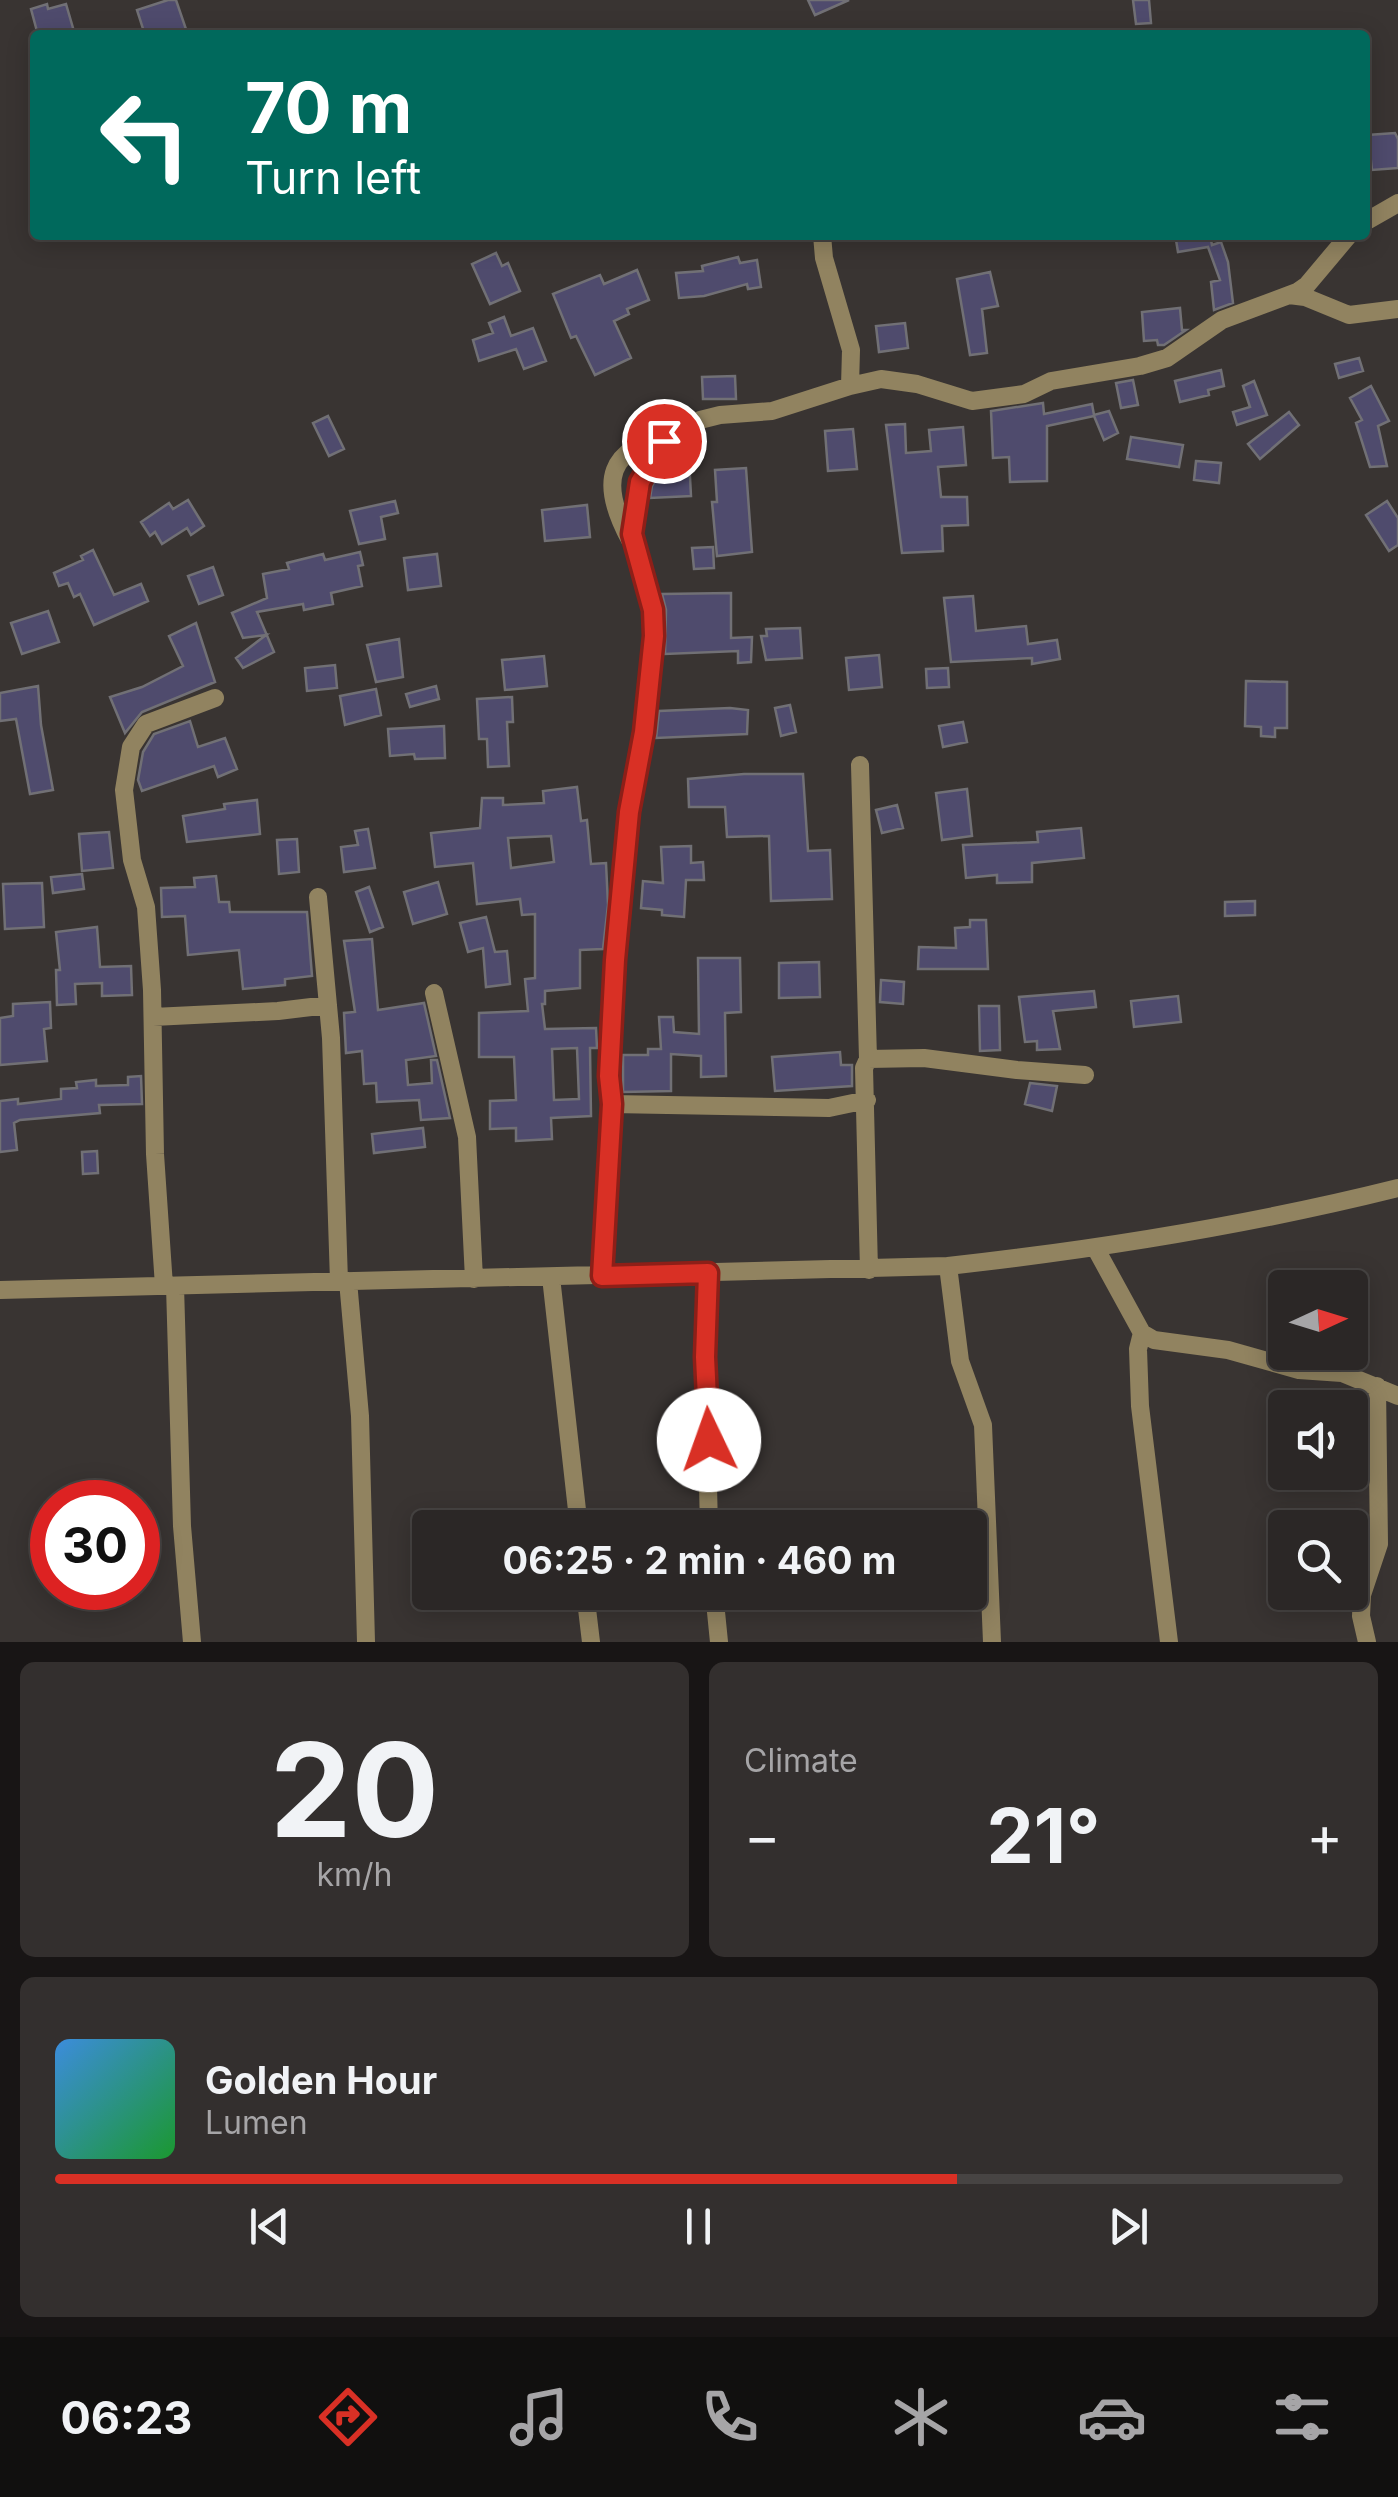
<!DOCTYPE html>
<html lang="en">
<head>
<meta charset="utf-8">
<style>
	:root { --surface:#2b2726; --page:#332f2e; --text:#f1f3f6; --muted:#a6a5a7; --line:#474443; --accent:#d93025 }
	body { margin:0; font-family:Inter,sans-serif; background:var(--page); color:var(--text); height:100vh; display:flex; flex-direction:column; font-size:38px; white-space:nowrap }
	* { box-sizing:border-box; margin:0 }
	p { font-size:32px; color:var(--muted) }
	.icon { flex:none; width:55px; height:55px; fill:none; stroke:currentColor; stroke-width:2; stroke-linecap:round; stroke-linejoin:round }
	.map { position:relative; height:1642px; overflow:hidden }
	.details { display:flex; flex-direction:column; gap:20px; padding:20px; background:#181515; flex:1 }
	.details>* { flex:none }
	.top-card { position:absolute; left:30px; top:30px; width:1340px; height:210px; border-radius:10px; box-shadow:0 5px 25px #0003,0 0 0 2px var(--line); background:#00695c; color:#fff; overflow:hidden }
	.needle { width:65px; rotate:86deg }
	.controls { position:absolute; left:1268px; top:1270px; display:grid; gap:20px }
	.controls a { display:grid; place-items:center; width:100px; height:100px; border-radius:10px; background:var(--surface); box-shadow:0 5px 25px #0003,0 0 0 2px var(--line); font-size:50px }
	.speed { position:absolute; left:30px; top:1480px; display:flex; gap:20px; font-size:50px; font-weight:700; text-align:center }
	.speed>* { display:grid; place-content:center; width:130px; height:130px; border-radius:50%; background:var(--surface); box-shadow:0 5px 25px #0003,0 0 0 2px var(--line); line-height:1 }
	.speed .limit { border:15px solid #d22; background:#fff; color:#111 }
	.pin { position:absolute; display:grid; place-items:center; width:85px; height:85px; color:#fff; margin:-42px; border:5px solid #fff; border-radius:50%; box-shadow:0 2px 10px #0007 }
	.me { position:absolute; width:110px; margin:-55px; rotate:357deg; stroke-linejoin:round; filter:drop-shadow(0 0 8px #0008) }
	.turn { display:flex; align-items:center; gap:35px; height:210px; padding:0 50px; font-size:45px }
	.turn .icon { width:130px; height:130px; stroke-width:2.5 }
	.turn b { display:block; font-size:70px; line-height:85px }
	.big { font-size:75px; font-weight:700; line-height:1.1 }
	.details .widget { flex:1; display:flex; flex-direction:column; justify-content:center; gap:15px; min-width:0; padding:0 35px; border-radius:15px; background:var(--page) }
	.details .dial { align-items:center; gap:0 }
	.dial b { font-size:130px; line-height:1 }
	.song { display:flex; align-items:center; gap:30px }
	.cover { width:120px; height:120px; border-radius:15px; background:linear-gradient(135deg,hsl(210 70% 55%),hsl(130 70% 35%)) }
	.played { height:10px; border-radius:5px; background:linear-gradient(90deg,var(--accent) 70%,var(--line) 70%) }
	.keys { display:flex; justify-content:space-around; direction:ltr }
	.heat { display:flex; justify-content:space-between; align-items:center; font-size:55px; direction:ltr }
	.details .tiles { flex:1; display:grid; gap:20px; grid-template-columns:1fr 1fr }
	.widget:last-child { grid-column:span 2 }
	.trip { position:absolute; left:412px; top:1510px; width:575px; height:100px; border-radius:10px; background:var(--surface); box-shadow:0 5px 25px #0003,0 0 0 2px var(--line); font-weight:700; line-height:100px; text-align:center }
	.menu { display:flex; height:160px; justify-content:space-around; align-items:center; background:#11100f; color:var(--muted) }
	.menu .icon { width:70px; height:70px }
	.menu .current { color:var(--accent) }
	.menu b { font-size:45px; color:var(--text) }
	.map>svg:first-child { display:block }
	.building { fill:#4f4b6d; stroke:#717075; stroke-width:2.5; fill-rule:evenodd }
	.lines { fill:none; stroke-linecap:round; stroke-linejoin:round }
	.minor { stroke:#918360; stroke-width:18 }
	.route-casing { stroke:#8d1f18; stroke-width:25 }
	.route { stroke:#d93025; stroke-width:18 }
</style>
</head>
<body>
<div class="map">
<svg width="1398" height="1642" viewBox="0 0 1398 1642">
	<rect width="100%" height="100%" fill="#393432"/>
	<path class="building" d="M168 0H176L188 35H145L137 10Z
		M808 0H849L815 15Z
		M1133 0H1149L1151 23 1136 24Z
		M47 4 48 9 66 4 73 28 67 30 69 35H38L31 9Z
		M1395 133 1398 139V168L1372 170 1368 135Z
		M1210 235 1212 245 1221 242 1228 262 1233 303 1214 310 1211 282 1220 280 1208 247 1178 252 1176 240Z
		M496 253 502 266 508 263 520 291 490 304 472 264Z
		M738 257 740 263 757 260 761 287 748 289 747 284 704 296 679 298 676 273 703 271 702 266Z
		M637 270 649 300 627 309 629 314 614 321 631 358 595 375 576 336 571 338 553 294 600 275 604 284Z
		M990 272 998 306 982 309 987 353 970 355 957 279Z
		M1180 308 1182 330H1186L1164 345H1158L1157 340 1144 341 1142 312Z
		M504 317 511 336 533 328 546 361 524 369 516 349 479 361 473 340 493 333 489 323Z
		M905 323 908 348 879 352 876 326Z
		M1359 358 1363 371 1339 378 1335 364Z
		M1221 370 1224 386 1208 390 1209 395 1180 402 1175 381Z
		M735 376 736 399H703L702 377Z
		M1133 380 1138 405 1121 408 1116 383Z
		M1254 381 1267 415 1237 425 1233 412 1250 407 1243 386Z
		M1371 386 1389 421 1378 426 1387 466 1370 467 1356 423 1362 420 1350 398Z
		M1043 403 1044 414 1092 404 1094 415 1109 411 1118 433 1104 440 1094 416 1047 426V481L1010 482 1009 457 993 458 991 411Z
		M1289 412 1299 425 1260 459 1248 444Z
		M328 416 344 449 329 456 313 423Z
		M905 424 906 453 931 451 929 430 963 427 966 465 938 467 941 497H967L968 525 942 526 943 551 902 553 886 425Z
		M853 429 857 469 828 471 825 431Z
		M1131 437 1183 445 1179 467 1127 459Z
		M689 458 691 496 650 498 652 486 668 459Z
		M1196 461 1221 463 1219 483 1194 480Z
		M746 468 752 552 717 556 712 502H717L715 470Z
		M188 500 204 526 191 535 187 528 162 544 155 532 150 536 141 522 169 503 173 509Z
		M395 501 398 513 381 517 385 539 359 544 350 511Z
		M1387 501 1398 518V545L1389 551 1366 515Z
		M587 505 590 537 545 541 542 510Z
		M713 547 714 568 694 569 692 548Z
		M93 550 114 595 141 584 148 601 94 625 80 594 74 597 68 583 59 586 54 573 83 560 81 556Z
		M360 552 363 565 358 566 362 586 331 593 333 604 304 610 303 604 257 612 274 652 243 668 236 658 266 635 243 638 232 613 267 598 263 574 289 569 287 563 323 554 325 560Z
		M437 554 441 586 408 590 404 558Z
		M213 567 223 595 199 604 188 576Z
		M731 593V638L752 637 751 662 738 663V651L665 654 666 610 662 594Z
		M973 596 976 631 1026 626 1028 644 1057 640 1060 659 1032 664V658L951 662 944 598Z
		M48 611 59 642 22 654 11 623Z
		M196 623 215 682 142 712 125 733 110 697 142 687 183 666 169 636Z
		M800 628 802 658 766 660 761 636H767L766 629Z
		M399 639 403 677 376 682 367 645Z
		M879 655 882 687 849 690 846 658Z
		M544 656 547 686 505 690 502 660Z
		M335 665 337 688 307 691 305 668Z
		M948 668 949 687 927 688 926 669Z
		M1246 681 1287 682V728H1275V737L1261 736V727L1245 726Z
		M38 686 41 725 53 790 30 794 16 719 0 721V693Z
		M436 686 439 699 410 707 406 694Z
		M376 689 381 715 345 725 340 696Z
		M512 697 513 722H507L509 766 488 767 487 739H479L477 699Z
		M790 705 796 732 781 736 775 708Z
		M730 708 748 710 747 734 656 738 659 711Z
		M190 721 198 747 225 738 237 769 218 777 214 766 142 791 138 780 143 752 154 734Z
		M963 722 967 742 943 747 939 726Z
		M444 726 445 758 415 759 414 754 390 756 388 729Z
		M744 774H803L808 851 830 850 832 899 771 901 769 836 727 837 725 807H689L688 779Z
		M577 787 581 821 587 820 591 864 606 863 608 905 603 949 580 950V988L545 991V1004H542L545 1029 596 1028 597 1048H590L591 1116 551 1118 552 1139 516 1141V1128L490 1129V1101L516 1100 514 1057H479V1013L528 1011 525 979 535 978V914L522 915 520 899 477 904 473 863 435 867 431 833 480 828 482 798H503V805L544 803 543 791ZM551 836 554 862 511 868 508 838ZM577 1048 579 1099 554 1100 552 1049Z
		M967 789 972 836 942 840 936 793Z
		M257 800 260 834 187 842 183 816 225 809 224 804Z
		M897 805 903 828 882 833 876 810Z
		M1081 828 1084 858 1032 863V882L997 883V875L966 878 963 845 1038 842 1037 832Z
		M368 829 375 868 344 872 341 847 358 845 355 831Z
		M109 832 113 868 82 871 79 834Z
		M297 839 299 872 279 874 277 840Z
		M691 846V863L703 862 704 880H686L684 917 662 915V910L641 908 643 881 663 883 661 847Z
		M82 874 84 889 53 893 51 877Z
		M216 876 219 902H229L230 912H307L312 976 285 979V985L243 989 239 950 188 955 185 916 162 917 161 888 195 887 194 878Z
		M438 882 447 914 413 924 404 892Z
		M42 883 44 927 5 929 3 884Z
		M369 887 383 927 370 932 356 892Z
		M1255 901V915L1225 916V902Z
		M486 917 495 952 507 951 510 984 486 987 483 948 468 952 460 923Z
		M970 920H986L988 969H918L919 947 956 948 955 928 970 927Z
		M97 927 100 967 131 966 132 995 102 996V983L75 984 76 1004 57 1005 56 970H60L56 932Z
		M372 939 378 1010 424 1003 436 1056 406 1060 408 1085 432 1083 431 1060H437L450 1118 421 1120 419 1100 377 1102 376 1083 364 1084 362 1051 346 1053 344 1013 355 1012 344 941Z
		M698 958H740L741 1012 725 1013 726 1076 701 1077V1056L671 1054V1091L623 1092V1055H648V1049H661L659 1017H673L674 1032 699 1034Z
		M819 962 820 997 779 998V963Z
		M881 980 904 982 903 1004 880 1002Z
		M1094 991 1096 1007 1053 1011 1060 1049 1037 1050V1041L1025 1042 1019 997Z
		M1178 996 1181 1022 1134 1027 1131 1001Z
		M50 1002 51 1028 44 1029 47 1061 0 1065V1018L13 1016V1004Z
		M979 1006H999L1000 1050 980 1051Z
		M840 1052 841 1065H852V1086L775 1091 772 1057Z
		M141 1076 142 1104 99 1105 100 1113 20 1120 14 1123 17 1150 0 1152V1101L18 1099V1104L61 1099V1089L77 1088 76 1082 96 1080V1086L128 1085V1077Z
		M1030 1083 1057 1086 1052 1111 1025 1104Z
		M423 1128 425 1147 374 1153 372 1134Z
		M97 1151 98 1173 83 1174 82 1152Z"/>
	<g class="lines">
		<path class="minor" d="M1365 222 1398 203
			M822 235 824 258 851 350 850 386
			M1289 295 1305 297 1349 315 1398 309
			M630 540C598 481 607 449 674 431
			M860 765 868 1059
			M318 897 331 1038 339 1281
			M434 993 467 1137 474 1279
			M153 1017 278 1011 328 1005
			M612 1104 829 1108 867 1100
			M1096 1249 1142 1333 1154 1340 1228 1350 1299 1370 1342 1373 1398 1396
			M948 1266 960 1361 983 1425 992 1642
			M869 1270 864 1068 868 1059 924 1058 1017 1070 1085 1075
			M708 1273 705 1357 709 1528
			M602 1276 612 1104 609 1076 615 960 629 812 644 732 654 636 653 610 631 533 640 482 664 441 700 420 720 415 772 411 850 386 881 379 917 384 972 401 1024 394 1051 381 1140 366 1167 358 1222 320 1297 292 1307 285 1349 235
			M551 1277 579 1528
			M348 1281 360 1416 366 1642
			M164 1286 155 1154 152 990 146 907 132 860 124 790 131 747 146 724 215 698
			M175 1286 182 1526 192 1642
			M0 1290 948 1266C1100 1249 1250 1225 1398 1188
			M1142 1333 1138 1349 1140 1406 1169 1642
			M585 1592 591 1642
			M714 1592 719 1642
			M1367 1642 1361 1616 1362 1595 1379 1544 1377 1386"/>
	</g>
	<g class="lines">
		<g class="route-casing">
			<path id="route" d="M664 441 640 482 632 534 653 610 654 636 644 732 629 812 615 960 609 1076 612 1104 602 1276 708 1273 705 1357 709 1440"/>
		</g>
		<use href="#route" class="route"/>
	</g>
</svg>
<div class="controls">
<a><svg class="needle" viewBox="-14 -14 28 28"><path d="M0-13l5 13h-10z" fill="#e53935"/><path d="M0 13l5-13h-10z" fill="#a6a5a7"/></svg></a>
<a><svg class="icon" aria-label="sound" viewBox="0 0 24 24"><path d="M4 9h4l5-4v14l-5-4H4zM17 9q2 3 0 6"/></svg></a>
<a><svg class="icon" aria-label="search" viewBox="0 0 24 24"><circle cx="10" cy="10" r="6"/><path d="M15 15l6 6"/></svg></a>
</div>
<div class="speed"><div class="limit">30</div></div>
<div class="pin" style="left:664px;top:441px;background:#d93025"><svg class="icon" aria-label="arrive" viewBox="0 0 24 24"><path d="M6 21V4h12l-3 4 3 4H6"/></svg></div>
<svg class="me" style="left:709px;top:1440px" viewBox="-20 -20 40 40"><circle r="19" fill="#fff"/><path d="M0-13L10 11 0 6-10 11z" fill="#d93025"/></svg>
<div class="trip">06:25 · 2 min · 460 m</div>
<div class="top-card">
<div class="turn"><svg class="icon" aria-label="left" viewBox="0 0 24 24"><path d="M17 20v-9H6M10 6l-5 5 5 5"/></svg><div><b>70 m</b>Turn left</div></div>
</div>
</div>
<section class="details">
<div class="tiles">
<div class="widget dial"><b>20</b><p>km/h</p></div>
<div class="widget"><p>Climate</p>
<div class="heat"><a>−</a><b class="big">21°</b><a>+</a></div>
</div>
<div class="widget">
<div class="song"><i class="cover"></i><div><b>Golden Hour</b><p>Lumen</p></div></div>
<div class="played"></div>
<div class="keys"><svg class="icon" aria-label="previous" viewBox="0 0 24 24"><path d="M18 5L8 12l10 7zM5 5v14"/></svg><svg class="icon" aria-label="pause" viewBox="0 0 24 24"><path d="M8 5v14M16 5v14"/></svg><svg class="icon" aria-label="next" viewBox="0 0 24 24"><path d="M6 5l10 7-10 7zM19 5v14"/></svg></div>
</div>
</div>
</section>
<nav class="menu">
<b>06:23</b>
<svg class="icon current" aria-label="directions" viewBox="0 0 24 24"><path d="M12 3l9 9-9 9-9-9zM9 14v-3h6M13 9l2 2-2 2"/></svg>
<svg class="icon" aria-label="music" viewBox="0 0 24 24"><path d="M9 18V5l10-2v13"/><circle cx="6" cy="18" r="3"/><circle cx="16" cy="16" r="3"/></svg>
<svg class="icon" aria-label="phone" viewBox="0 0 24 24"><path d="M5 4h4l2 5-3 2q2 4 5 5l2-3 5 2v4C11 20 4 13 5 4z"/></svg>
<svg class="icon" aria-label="climate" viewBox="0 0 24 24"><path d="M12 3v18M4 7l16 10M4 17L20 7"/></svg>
<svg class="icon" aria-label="car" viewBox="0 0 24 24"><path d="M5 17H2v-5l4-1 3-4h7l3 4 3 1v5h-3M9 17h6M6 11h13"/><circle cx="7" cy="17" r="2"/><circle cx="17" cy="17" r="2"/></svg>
<svg class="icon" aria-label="filters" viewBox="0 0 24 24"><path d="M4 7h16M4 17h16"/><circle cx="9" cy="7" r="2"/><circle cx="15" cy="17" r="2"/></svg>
</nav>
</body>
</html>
